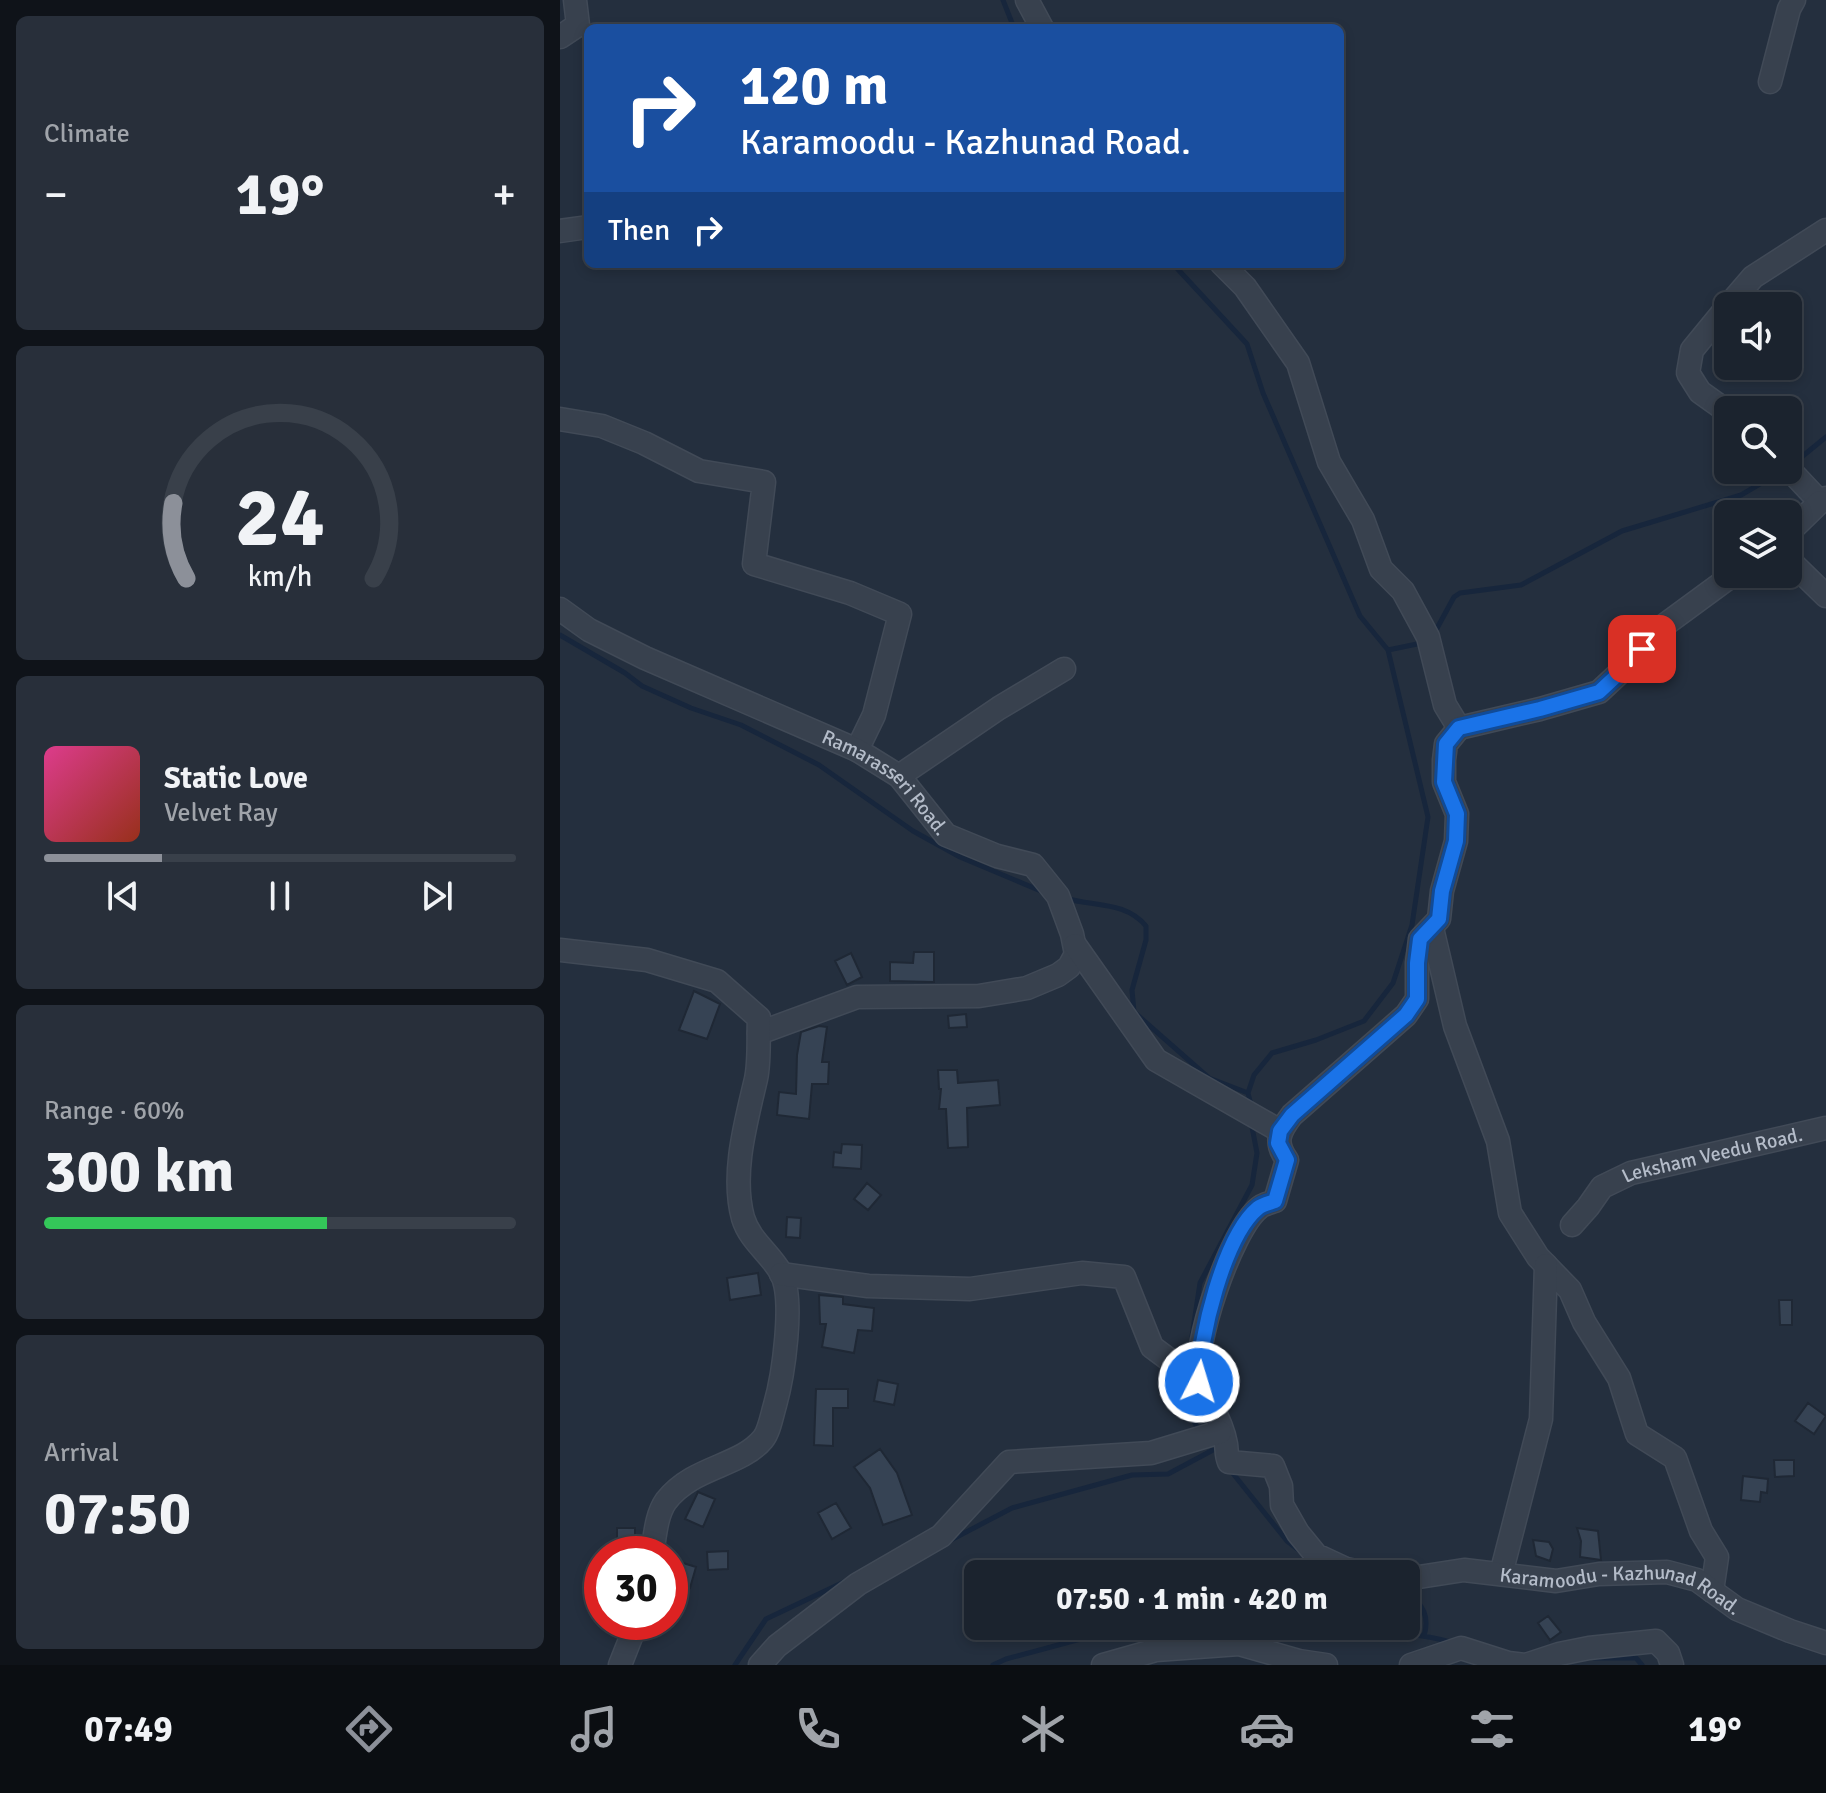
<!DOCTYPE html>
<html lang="en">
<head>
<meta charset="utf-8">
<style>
	:root { --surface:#1b232e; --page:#282f3a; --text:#f1f3f6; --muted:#a0a4aa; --line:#39404a; --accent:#8c9099 }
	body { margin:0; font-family:Signika,sans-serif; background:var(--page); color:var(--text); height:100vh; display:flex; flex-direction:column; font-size:30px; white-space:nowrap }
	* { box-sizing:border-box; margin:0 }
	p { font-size:26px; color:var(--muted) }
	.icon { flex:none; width:44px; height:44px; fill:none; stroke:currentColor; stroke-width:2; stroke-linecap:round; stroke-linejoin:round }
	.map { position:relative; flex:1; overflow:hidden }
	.drawer { display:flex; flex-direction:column; gap:16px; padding:16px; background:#0f1319; width:560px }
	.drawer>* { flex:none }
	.guide { position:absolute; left:24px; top:24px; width:760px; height:244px; border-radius:12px; box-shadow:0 4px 12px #0003,0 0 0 2px var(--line); background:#1a4fa0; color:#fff; overflow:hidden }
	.fabs { position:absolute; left:1154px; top:292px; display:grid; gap:16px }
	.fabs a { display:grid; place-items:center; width:88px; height:88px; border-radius:12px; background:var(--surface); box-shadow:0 4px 12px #0003,0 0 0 2px var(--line); font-size:40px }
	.speed { position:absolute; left:24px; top:1536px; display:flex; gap:16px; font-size:40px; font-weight:700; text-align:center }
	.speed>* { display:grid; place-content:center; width:104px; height:104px; border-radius:50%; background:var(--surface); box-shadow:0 4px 12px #0003,0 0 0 2px var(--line); line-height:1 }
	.speed .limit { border:12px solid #d22; background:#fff; color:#111 }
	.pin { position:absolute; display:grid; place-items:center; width:68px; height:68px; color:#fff; margin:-34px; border-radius:16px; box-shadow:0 4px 12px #0006 }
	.me { position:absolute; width:88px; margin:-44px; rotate:5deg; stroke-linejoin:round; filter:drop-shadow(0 0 6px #0008) }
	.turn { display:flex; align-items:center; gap:28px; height:168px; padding:0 24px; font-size:36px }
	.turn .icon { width:104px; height:104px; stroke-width:2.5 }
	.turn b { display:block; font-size:56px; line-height:68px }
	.then { display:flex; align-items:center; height:76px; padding:0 24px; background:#0003; gap:16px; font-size:30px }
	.big { font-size:60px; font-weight:700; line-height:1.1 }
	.drawer .card { flex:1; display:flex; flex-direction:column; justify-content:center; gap:12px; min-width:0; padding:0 28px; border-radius:12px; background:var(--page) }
	.drawer .dial { align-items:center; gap:0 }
	.dial svg { height:208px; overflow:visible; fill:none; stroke:var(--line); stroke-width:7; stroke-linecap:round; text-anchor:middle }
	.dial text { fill:var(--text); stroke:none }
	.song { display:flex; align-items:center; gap:24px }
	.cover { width:96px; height:96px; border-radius:12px; background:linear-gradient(135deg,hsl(330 70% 55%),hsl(10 70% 35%)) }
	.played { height:8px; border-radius:4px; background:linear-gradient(90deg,var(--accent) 25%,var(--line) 25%) }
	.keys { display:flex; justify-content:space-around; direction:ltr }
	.heat { display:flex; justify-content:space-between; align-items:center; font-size:44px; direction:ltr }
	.charge { height:12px; border-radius:6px; background:linear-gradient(90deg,#34c759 60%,var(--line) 0) }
	.trip { position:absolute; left:404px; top:1560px; width:456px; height:80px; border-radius:12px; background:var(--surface); box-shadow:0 4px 12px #0003,0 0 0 2px var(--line); font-weight:700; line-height:80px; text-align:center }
	.menu { display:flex; height:128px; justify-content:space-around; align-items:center; background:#0b0e12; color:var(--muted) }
	.menu .icon { width:56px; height:56px }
	.menu .active { color:var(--accent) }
	.menu b { font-size:36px; color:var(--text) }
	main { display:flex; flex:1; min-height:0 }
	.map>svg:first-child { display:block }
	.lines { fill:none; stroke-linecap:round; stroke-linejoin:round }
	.stream { stroke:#17263c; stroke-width:5 }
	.building { fill:#364354; stroke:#1f2835; stroke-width:2 }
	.minor-casing { stroke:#414a57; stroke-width:25 }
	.minor { stroke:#38414e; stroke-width:22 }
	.route-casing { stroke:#114b97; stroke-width:20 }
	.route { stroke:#1a73e8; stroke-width:14 }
	.labels { text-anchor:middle; stroke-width:8; stroke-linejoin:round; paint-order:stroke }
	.street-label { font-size:20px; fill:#b4bcc9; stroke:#1d2633 }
</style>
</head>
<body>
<main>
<section class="drawer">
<div class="card"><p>Climate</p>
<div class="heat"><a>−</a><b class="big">19°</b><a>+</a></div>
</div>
<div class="card dial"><svg viewBox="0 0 100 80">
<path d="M14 69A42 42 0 1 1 86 69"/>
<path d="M14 69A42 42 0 0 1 9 40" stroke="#8c9099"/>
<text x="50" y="56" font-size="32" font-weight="700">24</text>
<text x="50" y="72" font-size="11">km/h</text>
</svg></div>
<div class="card">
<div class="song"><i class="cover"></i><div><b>Static Love</b><p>Velvet Ray</p></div></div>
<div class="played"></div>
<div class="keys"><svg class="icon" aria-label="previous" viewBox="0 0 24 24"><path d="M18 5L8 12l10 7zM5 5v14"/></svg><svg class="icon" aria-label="pause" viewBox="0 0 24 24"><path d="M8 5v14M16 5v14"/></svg><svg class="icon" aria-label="next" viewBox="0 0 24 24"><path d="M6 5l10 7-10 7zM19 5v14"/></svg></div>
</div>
<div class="card"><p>Range · 60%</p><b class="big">300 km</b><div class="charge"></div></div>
<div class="card"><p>Arrival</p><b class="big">07:50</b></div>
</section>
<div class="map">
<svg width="1266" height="1665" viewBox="0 0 1266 1665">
	<rect width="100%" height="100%" fill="#242f3e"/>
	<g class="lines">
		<path class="stream" d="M443 0 454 28
			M613 264 687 344 703 393 800 616 828 650 868 817 852 925 833 983 804 1021 756 1040 712 1053 694 1075 688 1093 691 1105
			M1233 464 1266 437
			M875 632 894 597 900 593 961 585 1062 531 1181 495 1224 470
			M0 635 65 673 82 686 131 708 181 725 259 765 353 831 400 857 488 894
			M828 650 862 643
			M505 898C534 907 565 901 586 926V940L572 990 574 1012 649 1078 688 1093
			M632 1336 640 1283 692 1185 697 1153 692 1127
			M626 1381 625 1406 640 1432
			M671 1471 727 1541 740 1551
			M389 1541 452 1508 572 1475 608 1474 653 1450
			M846 1597C865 1602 869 1619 864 1636
			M712 1626C772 1635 836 1626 894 1643
			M1034 1658H1076L1082 1665
			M175 1665 206 1619 286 1581
			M433 1665 446 1659 569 1626"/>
	</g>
	<path class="building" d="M354 952H374V982L330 981V962L353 963Z
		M291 953 302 977 287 985 275 961Z
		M134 991 160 1004 147 1039 119 1030Z
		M406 1014 407 1027 389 1028 388 1016Z
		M259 1026 267 1027 262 1062H269L268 1084H252L249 1119 217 1115 219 1092 236 1094 237 1055 241 1032Z
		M378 1070H397L398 1083 438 1080 440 1105 407 1108 408 1147 388 1148 386 1109H379L381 1089H379Z
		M282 1144 302 1145 301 1169 273 1167 274 1152 281 1153Z
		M307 1183 321 1195 308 1210 294 1199Z
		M227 1217 241 1218 240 1238 226 1237Z
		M198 1273 201 1295 170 1300 167 1278Z
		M259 1295 283 1297V1304L314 1308 312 1331 298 1330 294 1353 262 1347 266 1324H260Z
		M1219 1300H1232V1325H1220Z
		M318 1380 338 1384 334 1405 314 1401Z
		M256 1389H288V1408H273V1446L254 1445Z
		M1248 1403 1266 1416 1254 1434 1235 1421Z
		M320 1449 337 1473 352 1515 323 1525 310 1488 294 1467Z
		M1214 1460H1234V1476L1215 1477Z
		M1183 1476 1208 1479 1207 1493 1201 1492 1200 1502 1181 1500Z
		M138 1492 155 1499 143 1527 125 1519Z
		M276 1503 291 1528 272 1539 258 1513Z
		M57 1528H75V1554L57 1553Z
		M1017 1528 1038 1531 1041 1560 1020 1557 1021 1541Z
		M973 1540 989 1542 993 1549 990 1561 976 1556Z
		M168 1551V1569L148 1570 147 1552Z
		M110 1559 136 1567 130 1588 120 1585 110 1576Z
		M988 1616 1001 1632 990 1640 978 1623Z"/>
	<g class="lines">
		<g class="minor-casing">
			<g id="minor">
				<path d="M467 0 482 28"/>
				<path d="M0 37 18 25 15 0"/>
				<path d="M1210 82 1229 9 1234 0"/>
				<path d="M0 231 28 227"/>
				<path d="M662 264 685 287 738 363 769 462 803 520 821 569 843 591 868 637 885 705 899 728"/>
				<path d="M1168 306 1132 350 1128 373 1140 392 1168 412"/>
				<path d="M1168 306 1193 277 1266 230"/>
				<path d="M0 419 42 426 84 443 139 471 204 482 194 564 290 593 340 614 314 715 297 750"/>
				<path d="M1228 468 1260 502 1266 498"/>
				<path d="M1228 533 1260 502"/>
				<path d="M1228 559 1266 596"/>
				<path id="s1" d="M0 609 29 630 85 658 297 750 339 776 386 835 437 856 473 865 498 896 512 934 516 954 509 967 498 975 467 988 419 996 297 997 199 1033"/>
				<path d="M899 728 980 709 1039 692 1068 665 1095 632 1174 574"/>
				<path d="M339 776 439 708 504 669"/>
				<path d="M872 928 895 1026 938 1141 950 1213 978 1257 1010 1290 1024 1322 1059 1378 1077 1434 1115 1458 1141 1531 1157 1557 1152 1591"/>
				<path d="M515 945 596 1060 720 1131"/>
				<path d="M0 950 87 960 157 981 199 1018C198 1038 200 1060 196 1079 186 1122 171 1174 183 1218 190 1241 210 1253 221 1273 235 1299 223 1377 215 1405 212 1415 209 1432 203 1439 180 1467 133 1466 106 1501 96 1515 95 1537 92 1554"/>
				<path id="s2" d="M1012 1225 1028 1207 1042 1187 1071 1173 1266 1128"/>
				<path d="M221 1274 308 1286 410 1289 522 1273 564 1277 592 1347 639 1382"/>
				<path d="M809 1574 786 1569 756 1555 738 1533 722 1505 721 1486 713 1466 669 1462C666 1455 667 1450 666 1444 664 1432 656 1414 650 1403 647 1396 641 1389 639 1381 632 1347 671 1230 699 1208 703 1204 710 1203 715 1201L727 1160C714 1142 719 1132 732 1115L846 1015 857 999V963L860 939 879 919 882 891 896 841 897 814 884 782V760L886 744 899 728"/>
				<path d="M941 1574 981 1419 986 1265"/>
				<path id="s3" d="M846 1579 904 1570 996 1581 1039 1574 1107 1572 1137 1580 1177 1609 1230 1631 1266 1643"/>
				<path d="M60 1665 77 1622"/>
				<path d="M200 1665 217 1646 298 1584 381 1536 449 1462 591 1453 660 1432"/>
				<path d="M543 1665 596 1650 679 1644 739 1661 766 1665"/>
				<path d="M851 1665 901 1648 948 1663 966 1665 999 1654 1029 1648 1096 1641 1108 1653 1112 1665"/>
			</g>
		</g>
		<use href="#minor" class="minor"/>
	</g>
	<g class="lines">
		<g class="route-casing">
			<path id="route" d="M639 1382C639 1339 664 1236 698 1208 703 1204 710 1203 715 1201L727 1160 718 1143 720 1131 732 1115 846 1015 857 999V963L860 939 879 919 882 891 896 841 897 814 884 782 886 744 899 728 980 709 1039 692 1068 665 1082 649"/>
		</g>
		<use href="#route" class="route"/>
	</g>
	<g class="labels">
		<g class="street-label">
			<text dy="7" stroke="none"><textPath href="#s1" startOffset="372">Ramarasseri Road.</textPath></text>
			<text dy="7" stroke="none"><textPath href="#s2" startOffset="164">Leksham Veedu Road.</textPath></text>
			<text dy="7" stroke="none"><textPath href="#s3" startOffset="220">Karamoodu - Kazhunad Road.</textPath></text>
		</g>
	</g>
</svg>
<div class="fabs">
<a><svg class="icon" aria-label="sound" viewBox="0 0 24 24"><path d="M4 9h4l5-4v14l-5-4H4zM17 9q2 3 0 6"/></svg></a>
<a><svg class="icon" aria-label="search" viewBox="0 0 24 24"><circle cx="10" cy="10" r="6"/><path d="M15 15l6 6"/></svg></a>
<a><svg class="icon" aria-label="layers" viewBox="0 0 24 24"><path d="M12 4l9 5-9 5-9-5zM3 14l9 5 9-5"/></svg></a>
</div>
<div class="speed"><div class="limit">30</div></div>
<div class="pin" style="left:1082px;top:649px;background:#d93025"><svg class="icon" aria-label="arrive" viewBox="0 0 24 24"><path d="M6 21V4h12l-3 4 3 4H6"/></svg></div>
<svg class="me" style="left:639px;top:1382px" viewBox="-20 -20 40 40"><circle r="17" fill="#1a73e8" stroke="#fff" stroke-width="3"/><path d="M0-11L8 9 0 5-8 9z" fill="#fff"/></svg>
<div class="trip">07:50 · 1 min · 420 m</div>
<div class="guide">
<div class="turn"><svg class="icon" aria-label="right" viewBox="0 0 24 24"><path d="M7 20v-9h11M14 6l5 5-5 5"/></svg><div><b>120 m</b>Karamoodu - Kazhunad Road.</div></div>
<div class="then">Then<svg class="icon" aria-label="right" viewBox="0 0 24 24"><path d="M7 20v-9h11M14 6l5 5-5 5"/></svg></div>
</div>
</div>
</main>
<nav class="menu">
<b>07:49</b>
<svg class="icon active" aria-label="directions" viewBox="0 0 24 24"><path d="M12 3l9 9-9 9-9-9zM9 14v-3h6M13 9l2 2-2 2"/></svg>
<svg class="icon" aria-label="music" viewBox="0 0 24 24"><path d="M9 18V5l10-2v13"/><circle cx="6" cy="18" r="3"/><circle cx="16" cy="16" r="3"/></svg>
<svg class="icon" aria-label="phone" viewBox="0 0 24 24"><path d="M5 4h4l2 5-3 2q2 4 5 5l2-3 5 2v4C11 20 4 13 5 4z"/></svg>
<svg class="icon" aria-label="climate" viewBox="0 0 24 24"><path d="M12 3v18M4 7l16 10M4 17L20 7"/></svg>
<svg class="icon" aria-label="car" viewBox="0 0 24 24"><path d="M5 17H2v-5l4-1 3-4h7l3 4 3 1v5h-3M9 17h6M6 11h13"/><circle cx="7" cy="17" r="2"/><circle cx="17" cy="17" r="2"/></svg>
<svg class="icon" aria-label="filters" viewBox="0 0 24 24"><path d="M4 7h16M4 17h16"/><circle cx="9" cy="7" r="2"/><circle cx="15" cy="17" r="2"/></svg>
<b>19°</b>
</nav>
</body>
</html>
